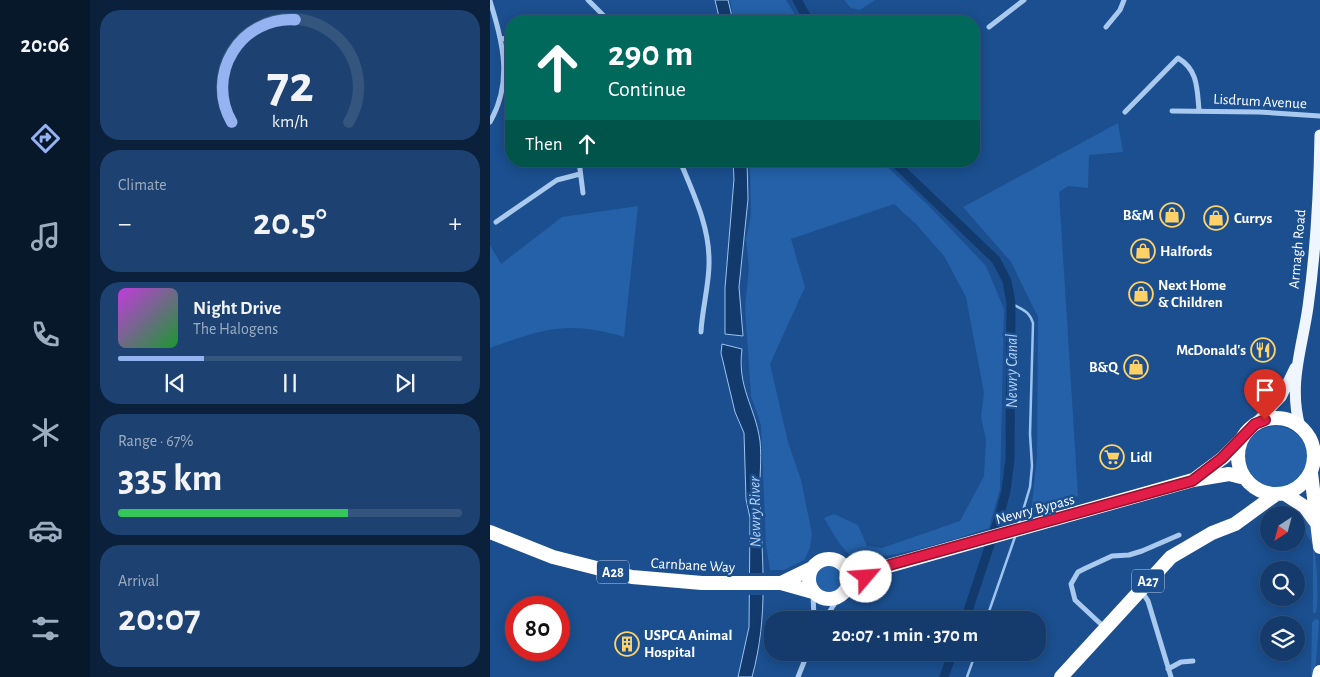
<!DOCTYPE html>
<html lang="en">
<head>
<meta charset="utf-8">
<style>
	:root { --surface:#143b6b; --page:#1d4271; --text:#f1f3f6; --muted:#9dadc1; --line:#33557e; --accent:#95b2f1 }
	body { margin:0; font-family:"Alegreya Sans",sans-serif; background:var(--page); color:var(--text); height:100vh; display:flex; flex-direction:column; font-size:19px; white-space:nowrap }
	* { box-sizing:border-box; margin:0 }
	p { font-size:16px; color:var(--muted) }
	.icon { flex:none; width:28px; height:28px; fill:none; stroke:currentColor; stroke-width:2; stroke-linecap:round; stroke-linejoin:round }
	.map { position:relative; flex:1; overflow:hidden }
	.details { display:flex; flex-direction:column; gap:10px; padding:10px; background:#0b203b; width:400px }
	.details>* { flex:none }
	.banner { position:absolute; left:15px; top:15px; width:475px; height:152px; border-radius:20px; box-shadow:0 2px 12px #0003,0 0 0 1px var(--line); background:#00695c; color:#fff; overflow:hidden }
	.needle { width:32px; rotate:216deg }
	.controls { position:absolute; left:770px; top:506px; display:grid; gap:10px }
	.controls a { display:grid; place-items:center; width:45px; height:45px; border-radius:50%; background:var(--surface); box-shadow:0 2px 12px #0003,0 0 0 1px var(--line); font-size:25px }
	.speed { position:absolute; left:15px; top:596px; display:flex; gap:10px; font-size:25px; font-weight:700; text-align:center }
	.speed>* { display:grid; place-content:center; width:65px; height:65px; border-radius:50%; background:var(--surface); box-shadow:0 2px 12px #0003,0 0 0 1px var(--line); line-height:1 }
	.speed .limit { border:8px solid #d22; background:#fff; color:#111 }
	.pin { position:absolute; display:grid; place-items:center; width:42px; height:42px; color:#fff; margin:-51px -21px; border-radius:50% 50% 50% 0; rotate:-45deg; box-shadow:0 0 5px #0007 }
	.pin .icon { rotate:45deg }
	.me { position:absolute; width:55px; margin:-28px; rotate:63deg; stroke-linejoin:round; filter:drop-shadow(0 0 4px #0008) }
	.turn { display:flex; align-items:center; gap:18px; height:105px; padding:0 20px; font-size:22px }
	.turn .icon { width:65px; height:65px; stroke-width:2.5 }
	.turn b { display:block; font-size:35px; line-height:42px }
	.then { display:flex; align-items:center; height:48px; padding:0 20px; background:#0003; gap:10px; font-size:19px }
	.big { font-size:38px; font-weight:700; line-height:1.1 }
	.details .tile { flex:1; display:flex; flex-direction:column; justify-content:center; gap:8px; min-width:0; padding:0 18px; border-radius:20px; background:var(--page) }
	.details .dial { align-items:center; gap:0 }
	.dial svg { height:130px; overflow:visible; fill:none; stroke:var(--line); stroke-width:7; stroke-linecap:round; text-anchor:middle }
	.dial text { fill:var(--text); stroke:none }
	.song { display:flex; align-items:center; gap:15px }
	.cover { width:60px; height:60px; border-radius:8px; background:linear-gradient(135deg,hsl(290 70% 55%),hsl(130 70% 35%)) }
	.played { height:5px; border-radius:2px; background:linear-gradient(90deg,var(--accent) 25%,var(--line) 25%) }
	.keys { display:flex; justify-content:space-around; direction:ltr }
	.heat { display:flex; justify-content:space-between; align-items:center; font-size:28px; direction:ltr }
	.charge { height:8px; border-radius:4px; background:linear-gradient(90deg,#34c759 67%,var(--line) 0) }
	.trip { position:absolute; left:274px; top:611px; width:282px; height:50px; border-radius:20px; background:var(--surface); box-shadow:0 2px 12px #0003,0 0 0 1px var(--line); font-weight:700; line-height:50px; text-align:center }
	main { display:flex; flex:1; min-height:0 }
	.menu { display:flex; flex-direction:column; width:90px; justify-content:space-around; align-items:center; background:#08182b; color:var(--muted) }
	.menu .icon { width:35px; height:35px }
	.menu .current { color:var(--accent) }
	.menu b { font-size:22px; color:var(--text) }
	.map>svg:first-child { display:block }
	.green { fill:#2461a8 }
	.water { fill:#123a6d; stroke:#9cc4f0 }
	.pier { fill:#1b4f8f }
	.lines { fill:none; stroke-linecap:round; stroke-linejoin:round }
	.stream { stroke:#9cc4f0; stroke-width:2.5 }
	.canal { stroke:#123a6d; stroke-width:9 }
	.street { stroke:#a9c9ee; stroke-width:5 }
	.primary { stroke:#f0f6ff; stroke-width:11 }
	.highway { stroke:#fff; stroke-width:14 }
	.route-casing { stroke:#92132f; stroke-width:12 }
	.route { stroke:#e11d48; stroke-width:9 }
	.labels { text-anchor:middle; stroke-width:5; stroke-linejoin:round; paint-order:stroke }
	.shield { fill:#1b4f8f; stroke:#bbcadd; stroke-width:1 }
	.shield-label { font-size:14px; font-weight:bold; fill:#fff }
	.street-label { font-size:15px; fill:#fff; stroke:#1b4f8f }
	.poi-label { font-size:15px; font-weight:bold; fill:#fff; stroke:#1b4f8f; text-anchor:start }
	.water-label { font-size:16px; font-style:italic; fill:#b5d3f5; stroke:#1b4f8f }
</style>
</head>
<body>
<main>
<nav class="menu">
<b>20:06</b>
<svg class="icon current" aria-label="directions" viewBox="0 0 24 24"><path d="M12 3l9 9-9 9-9-9zM9 14v-3h6M13 9l2 2-2 2"/></svg>
<svg class="icon" aria-label="music" viewBox="0 0 24 24"><path d="M9 18V5l10-2v13"/><circle cx="6" cy="18" r="3"/><circle cx="16" cy="16" r="3"/></svg>
<svg class="icon" aria-label="phone" viewBox="0 0 24 24"><path d="M5 4h4l2 5-3 2q2 4 5 5l2-3 5 2v4C11 20 4 13 5 4z"/></svg>
<svg class="icon" aria-label="climate" viewBox="0 0 24 24"><path d="M12 3v18M4 7l16 10M4 17L20 7"/></svg>
<svg class="icon" aria-label="car" viewBox="0 0 24 24"><path d="M5 17H2v-5l4-1 3-4h7l3 4 3 1v5h-3M9 17h6M6 11h13"/><circle cx="7" cy="17" r="2"/><circle cx="17" cy="17" r="2"/></svg>
<svg class="icon" aria-label="filters" viewBox="0 0 24 24"><path d="M4 7h16M4 17h16"/><circle cx="9" cy="7" r="2"/><circle cx="15" cy="17" r="2"/></svg>
</nav>
<section class="details">
<div class="tile dial"><svg viewBox="0 0 100 80">
<path d="M14 69A42 42 0 1 1 86 69"/>
<path d="M14 69A42 42 0 0 1 53 6" stroke="#95b2f1"/>
<text x="50" y="56" font-size="32" font-weight="700">72</text>
<text x="50" y="72" font-size="11">km/h</text>
</svg></div>
<div class="tile"><p>Climate</p>
<div class="heat"><a>−</a><b class="big">20.5°</b><a>+</a></div>
</div>
<div class="tile">
<div class="song"><i class="cover"></i><div><b>Night Drive</b><p>The Halogens</p></div></div>
<div class="played"></div>
<div class="keys"><svg class="icon" aria-label="previous" viewBox="0 0 24 24"><path d="M18 5L8 12l10 7zM5 5v14"/></svg><svg class="icon" aria-label="pause" viewBox="0 0 24 24"><path d="M8 5v14M16 5v14"/></svg><svg class="icon" aria-label="next" viewBox="0 0 24 24"><path d="M6 5l10 7-10 7zM19 5v14"/></svg></div>
</div>
<div class="tile"><p>Range · 67%</p><b class="big">335 km</b><div class="charge"></div></div>
<div class="tile"><p>Arrival</p><b class="big">20:07</b></div>
</section>
<div class="map">
<svg width="830" height="677" viewBox="0 0 830 677">
	<rect width="100%" height="100%" fill="#1b4f8f"/>
	<path class="green" d="M240 0H296L309 21H244Z
		M354 0H385L370 10 361 8Z
		M628 123 633 152 599 155 598 188 578 186 569 192 588 496 541 513 547 457 548 317 521 262 473 207Z
		M260 161H391L439 206 496 266 514 309 510 489 499 528C475 536 377 569 358 553 348 544 341 529 334 518L344 514 368 525 377 546 392 548 470 521 494 476 496 440 491 417 494 393 476 297 454 256 426 224 404 204 301 239 315 287 280 364 298 442 311 480 322 534 320 548 314 560 294 570H280L276 545 271 425 261 396 255 307 259 267 256 239 261 215Z
		M148 206 134 337C79 320 52 329 0 348V245L11 264 72 217Z
		M754 458a32 32 0 1 1 64 0a32 32 0 1 1-64 0Z
		M814 514C826 526 830 597 826 613H823V545L809 522Z
		M325 580a14 14 0 1 1 28 0a14 14 0 1 1-28 0Z
		M825 619 829 620 825 677H821L822 623Z"/>
	<path class="water" d="M225 0H238L243 21H230Z
		M243 161H257L258 199 249 287 253 336 235 334V288L244 179Z
		M232 344 252 349C247 388 265 406 270 441 272 460 269 480 270 499 272 561 279 615 262 677H248L259 627 260 518 256 499 254 433 245 412 231 353Z"/>
	<path class="pier" d="M256 573H277L276 595H256Z"/>
	<g class="lines">
		<path class="stream" d="M521 303C532 310 539 310 543 323L540 434 542 466 540 487 529 524
			M496 620 526 534
			M477 677 486 652"/>
		<path class="canal" d="M307 0 319 21
			M403 161 506 260 517 281 521 303 520 459 516 491 509 517 475 620
			M454 677 463 652"/>
		<path class="street" d="M98 0 119 21
			M0 1C13 42 23 82 0 122
			M499 27 534 0
			M616 27 630 10 634 0
			M12 39 21 37
			M682 111 769 112 830 116
			M635 112 688 58C708 70 707 88 709 110
			M89 161 93 193
			M190 161C203 193 219 225 219 260 220 281 212 309 211 332
			M6 222 67 180 90 174
			M652 592 658 601 681 677
			M323 593 324 620
			M334 620 349 597
			M615 628 585 600 581 584 588 572 596 568 622 556 639 555 652 551 689 535
			M678 669 691 662 703 661
			M308 677 318 652"/>
		<path class="primary" d="M765 424 791 397 805 368
			M810 427C798 384 812 349 818 307 826 250 829 193 830 135"/>
		<path class="highway" d="M748 456a38 38 0 1 1 76 0a38 38 0 1 1-76 0Z
			M821 473 830 547
			M706 478 733 458 752 439
			M795 494 815 507 826 522
			M0 532 63 557 142 577 212 583H291L323 592
			M319 579a20 20 0 1 1 40 0a20 20 0 1 1-40 0Z
			M354 565 392 567
			M291 583 322 568
			M358 588 395 567 703 480 739 474 755 478
			M571 677 681 557 722 533 745 524 785 495
			M829 677 830 672"/>
	</g>
	<g class="lines">
		<g class="route-casing">
			<path id="route" d="M376 577 396 566 702 481 732 458 765 424 775 420"/>
		</g>
		<use href="#route" class="route"/>
	</g>
	<defs>
		<g id="shop-ring" transform="scale(1.25)"><circle r="9.5" fill="#1b4f8f" stroke="#ffd166" stroke-width="1.5"/><path d="M-5-2.5h2.3a2.7 3.5 0 0 1 5.4 0H5L5.5 6h-11ZM-1.5-2.5h3a1.5 2.3 0 0 0-3 0Z" fill="#ffd166"/></g>
		<g id="restaurant-ring" transform="scale(1.25)"><circle r="9.5" fill="#1b4f8f" stroke="#ffd166" stroke-width="1.5"/><path d="M-5-6h1v4h1v-4h1v4h1v-4h1v5L-1.5 .5V6h-2V.5L-5-1ZM5-6V6H3V1.5H1.5Q1.5-4 5-6Z" fill="#ffd166"/></g>
		<g id="supermarket-ring" transform="scale(1.25)"><circle r="9.5" fill="#1b4f8f" stroke="#ffd166" stroke-width="1.5"/><path d="M-6-5.5h2.5l.6 2H6L4.5 2H-2.5L-4.4-4H-6ZM-1.5 3.2a1.3 1.3 0 1 0 .1 0ZM3 3.2a1.3 1.3 0 1 0 .1 0Z" fill="#ffd166"/></g>
		<g id="building-ring" transform="scale(1.25)"><circle r="9.5" fill="#1b4f8f" stroke="#ffd166" stroke-width="1.5"/><path d="M-4-6H4V6H1V3H-1V6H-4ZM-2.5-4.3h1.7v1.8h-1.7ZM.8-4.3h1.7v1.8H.8ZM-2.5-1h1.7V.8h-1.7ZM.8-1h1.7V.8H.8Z" fill="#ffd166"/></g>
	</defs>
	<g fill-rule="evenodd">
		<use href="#shop-ring" x="682" y="215"/>
		<use href="#shop-ring" x="726" y="218"/>
		<use href="#shop-ring" x="653" y="251"/>
		<use href="#shop-ring" x="651" y="294"/>
		<use href="#restaurant-ring" x="773" y="350"/>
		<use href="#shop-ring" x="646" y="367"/>
		<use href="#supermarket-ring" x="622" y="457"/>
		<use href="#building-ring" x="137" y="644"/>
	</g>
	<g class="labels">
		<g class="shield">
			<rect x="107" y="560.5" width="32" height="23" rx="4"/>
			<rect x="642" y="569.5" width="32" height="23" rx="4"/>
		</g>
		<g class="shield-label">
			<text x="123" y="577">A28</text>
			<text x="658" y="586">A27</text>
		</g>
		<g class="street-label">
			<text transform="translate(770 101) rotate(3)" y="5">Lisdrum Avenue</text>
			<text transform="translate(807 249) rotate(-85)" y="5">Armagh Road</text>
			<text transform="translate(545 509) rotate(-15)" y="5">Newry Bypass</text>
			<text transform="translate(203 565) rotate(3)" y="5">Carnbane Way</text>
		</g>
		<g class="poi-label">
			<text x="664" y="220" text-anchor="end">B&amp;M</text>
			<text x="744" y="223">Currys</text>
			<text x="670" y="256">Halfords</text>
			<text x="668" y="290">Next Home<tspan x="668" dy="17">&amp; Children</tspan></text>
			<text x="756" y="355" text-anchor="end">McDonald's</text>
			<text x="628" y="372" text-anchor="end">B&amp;Q</text>
			<text x="640" y="462">Lidl</text>
			<text x="154" y="640">USPCA Animal<tspan x="154" dy="17">Hospital</tspan></text>
		</g>
		<g class="water-label">
			<text transform="translate(521 371) rotate(-90)" y="6">Newry Canal</text>
			<text transform="translate(264 512) rotate(-91)" y="6">Newry River</text>
		</g>
	</g>
</svg>
<div class="controls">
<a><svg class="needle" viewBox="-14 -14 28 28"><path d="M0-13l5 13h-10z" fill="#e53935"/><path d="M0 13l5-13h-10z" fill="#9dadc1"/></svg></a>
<a><svg class="icon" aria-label="search" viewBox="0 0 24 24"><circle cx="10" cy="10" r="6"/><path d="M15 15l6 6"/></svg></a>
<a><svg class="icon" aria-label="layers" viewBox="0 0 24 24"><path d="M12 4l9 5-9 5-9-5zM3 14l9 5 9-5"/></svg></a>
</div>
<div class="speed"><div class="limit">80</div></div>
<div class="pin" style="left:775px;top:420px;background:#d93025"><svg class="icon" aria-label="arrive" viewBox="0 0 24 24"><path d="M6 21V4h12l-3 4 3 4H6"/></svg></div>
<svg class="me" style="left:376px;top:577px" viewBox="-20 -20 40 40"><circle r="19" fill="#fff"/><path d="M0-13L10 11 0 6-10 11z" fill="#e11d48"/></svg>
<div class="trip">20:07 · 1 min · 370 m</div>
<div class="banner">
<div class="turn"><svg class="icon" aria-label="ahead" viewBox="0 0 24 24"><path d="M12 20V5M6 11l6-6 6 6"/></svg><div><b>290 m</b>Continue</div></div>
<div class="then">Then<svg class="icon" aria-label="ahead" viewBox="0 0 24 24"><path d="M12 20V5M6 11l6-6 6 6"/></svg></div>
</div>
</div>
</main>
</body>
</html>
